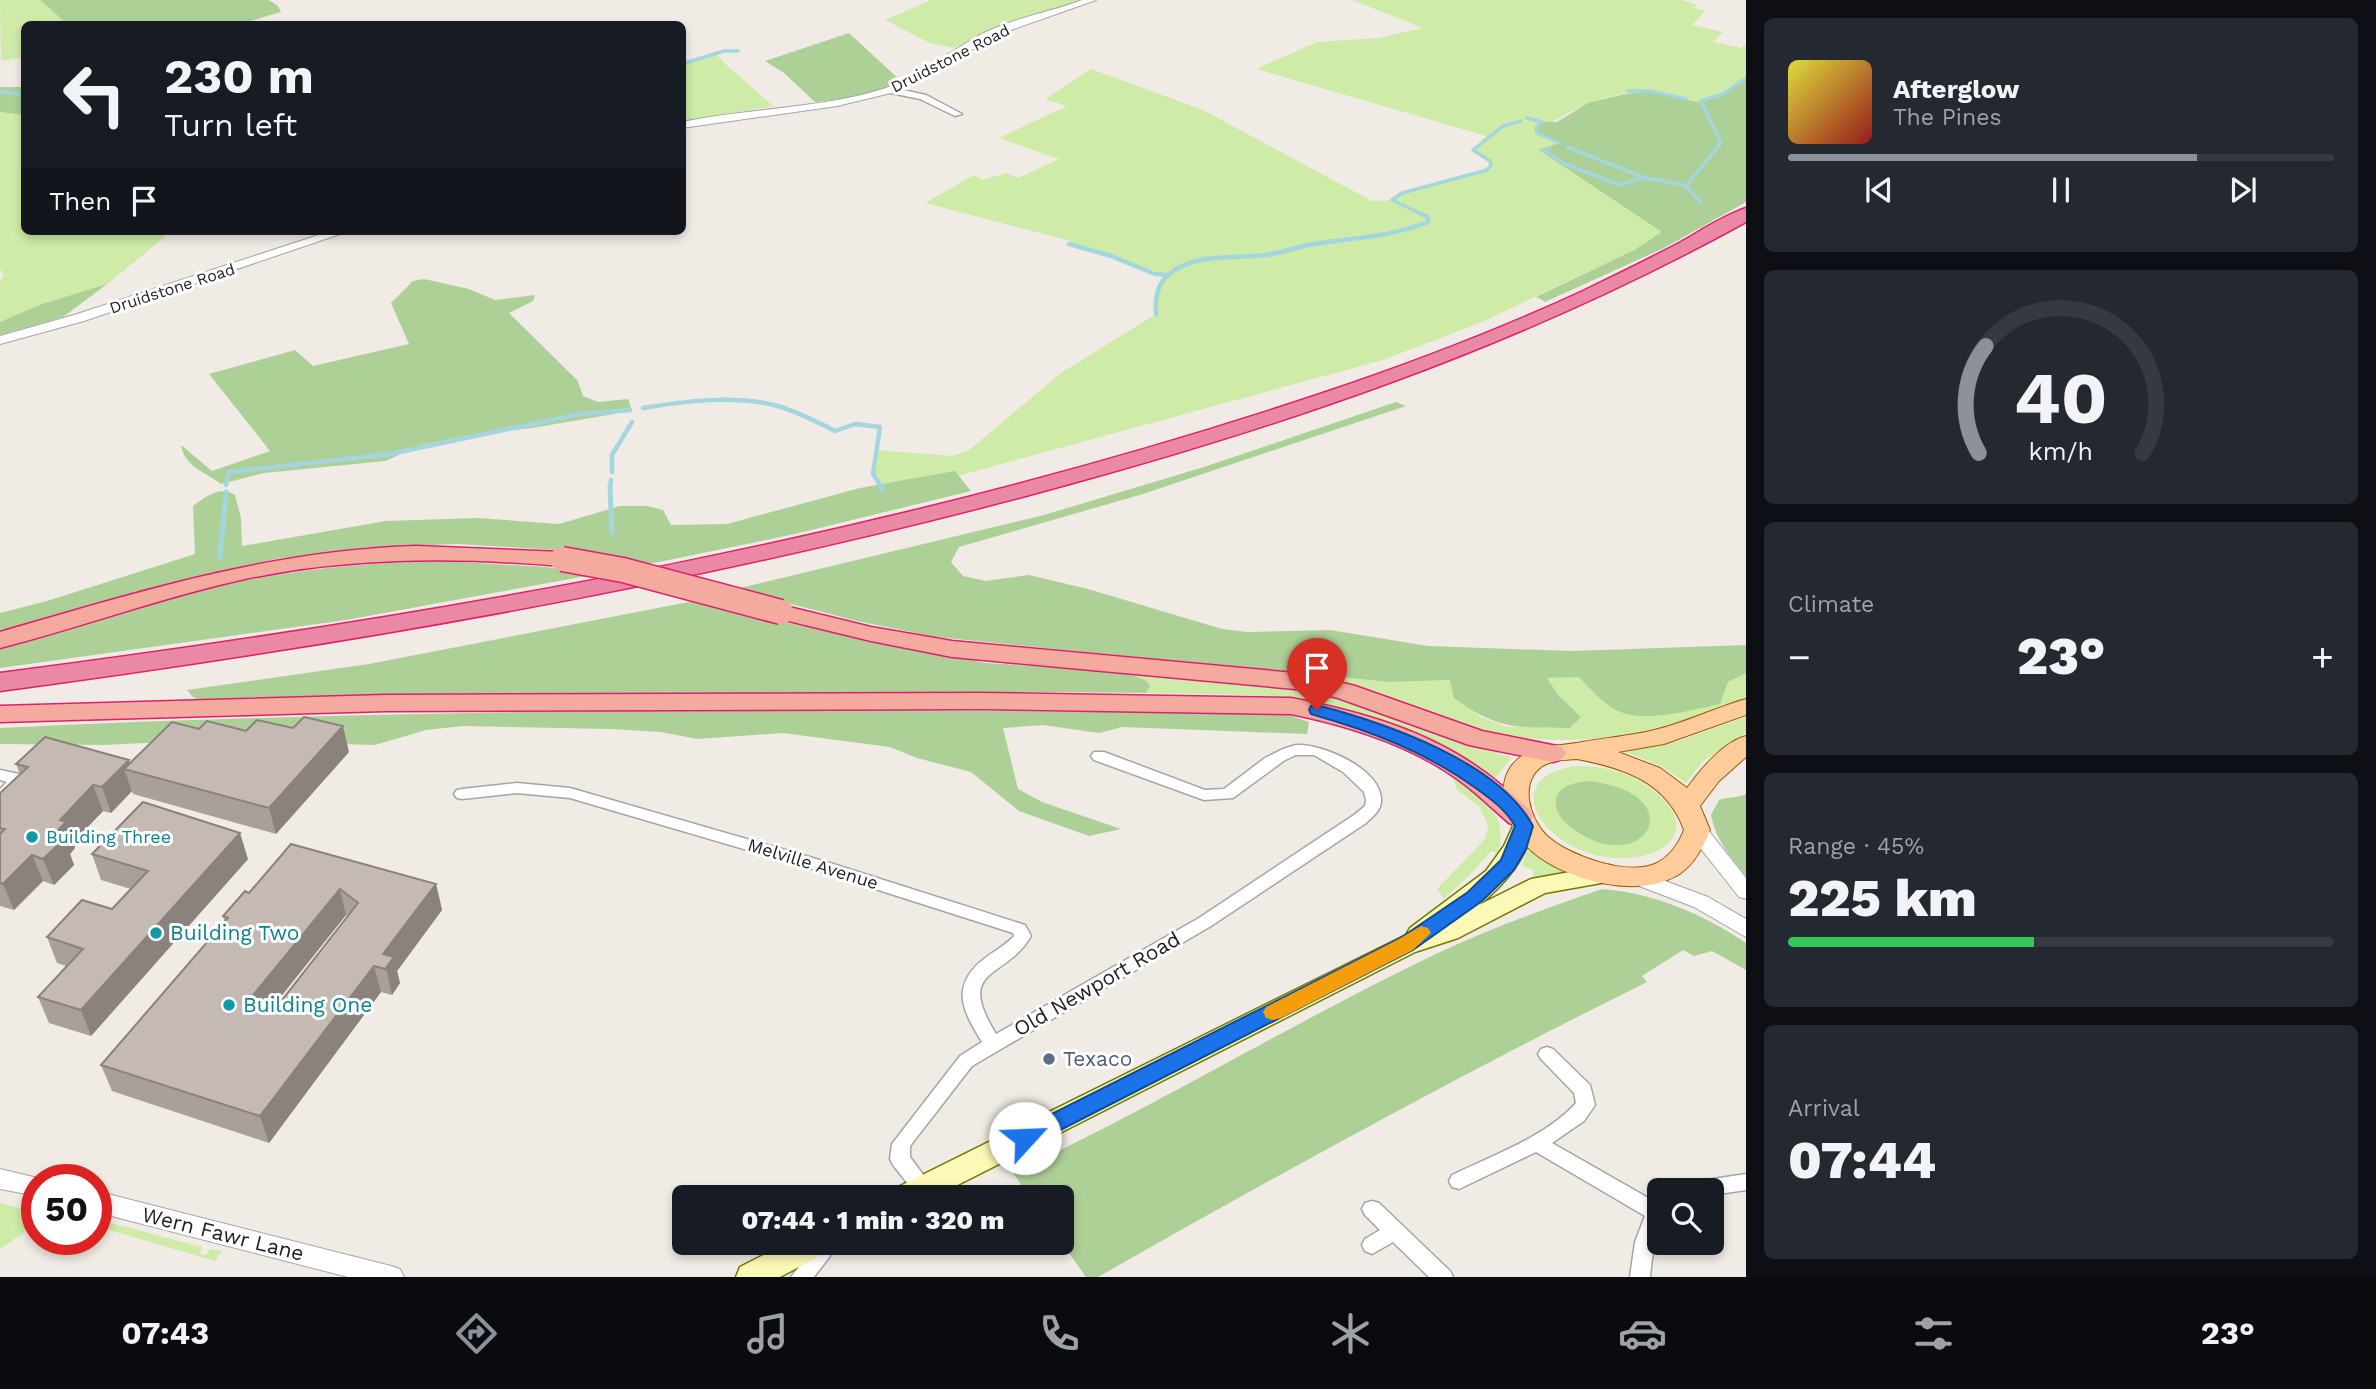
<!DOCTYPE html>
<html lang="en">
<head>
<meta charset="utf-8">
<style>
	:root { --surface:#171b24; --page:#242831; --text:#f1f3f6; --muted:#9ea1a6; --line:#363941; --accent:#8c9099 }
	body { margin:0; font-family:"Work Sans",sans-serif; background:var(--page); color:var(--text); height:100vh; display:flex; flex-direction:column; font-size:26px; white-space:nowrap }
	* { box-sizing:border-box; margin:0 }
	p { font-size:23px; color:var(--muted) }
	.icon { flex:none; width:38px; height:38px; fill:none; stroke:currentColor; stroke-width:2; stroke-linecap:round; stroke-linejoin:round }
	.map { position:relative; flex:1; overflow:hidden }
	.sheet { display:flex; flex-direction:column; gap:18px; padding:18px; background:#0d0f14; width:630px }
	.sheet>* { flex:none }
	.guide { position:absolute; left:21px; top:21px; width:665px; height:214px; border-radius:10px; box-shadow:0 4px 10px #0003; background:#171b24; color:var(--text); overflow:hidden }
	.fabs { position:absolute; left:1647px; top:1178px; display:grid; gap:14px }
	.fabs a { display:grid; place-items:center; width:77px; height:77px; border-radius:10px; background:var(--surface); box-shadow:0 4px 10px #0003; font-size:35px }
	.speed { position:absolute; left:21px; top:1164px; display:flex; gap:14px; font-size:35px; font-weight:700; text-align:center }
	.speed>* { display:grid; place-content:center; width:91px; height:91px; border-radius:50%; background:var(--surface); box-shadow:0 4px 10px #0003; line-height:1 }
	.speed .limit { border:10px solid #d22; background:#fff; color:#111 }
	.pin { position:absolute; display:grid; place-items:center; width:60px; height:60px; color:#fff; margin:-72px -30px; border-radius:50% 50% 50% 0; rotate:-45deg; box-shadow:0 0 7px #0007 }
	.pin .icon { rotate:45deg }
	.me { position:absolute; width:77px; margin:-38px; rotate:65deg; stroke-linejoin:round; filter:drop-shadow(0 0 5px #0008) }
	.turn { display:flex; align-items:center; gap:24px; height:147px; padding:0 28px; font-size:32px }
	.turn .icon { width:91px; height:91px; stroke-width:2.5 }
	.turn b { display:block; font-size:49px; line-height:60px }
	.then { display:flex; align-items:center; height:66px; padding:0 28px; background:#0003; gap:14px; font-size:26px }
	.big { font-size:52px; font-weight:800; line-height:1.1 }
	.sheet .tile { flex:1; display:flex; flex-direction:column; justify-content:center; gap:10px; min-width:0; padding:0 24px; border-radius:10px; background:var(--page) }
	.sheet .dial { align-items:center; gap:0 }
	.dial svg { height:182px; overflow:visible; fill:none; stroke:var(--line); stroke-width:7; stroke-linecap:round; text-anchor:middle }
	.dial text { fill:var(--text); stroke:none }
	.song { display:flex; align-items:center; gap:21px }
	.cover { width:84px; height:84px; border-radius:10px; background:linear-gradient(135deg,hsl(60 70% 55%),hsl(0 70% 35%)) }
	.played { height:7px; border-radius:4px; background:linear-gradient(90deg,var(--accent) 75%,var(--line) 75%) }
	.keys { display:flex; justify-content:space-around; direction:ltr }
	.heat { display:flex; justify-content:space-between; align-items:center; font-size:38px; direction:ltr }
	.charge { height:10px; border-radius:5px; background:linear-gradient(90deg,#34c759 45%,var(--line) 0) }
	.trip { position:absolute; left:672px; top:1185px; width:402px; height:70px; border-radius:10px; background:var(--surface); box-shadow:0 4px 10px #0003; font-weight:800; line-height:70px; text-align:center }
	.tab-bar { display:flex; height:112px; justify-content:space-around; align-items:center; background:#090b0e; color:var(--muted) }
	.tab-bar .icon { width:49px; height:49px }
	.tab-bar .selected { color:var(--accent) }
	.tab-bar b { font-size:32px; color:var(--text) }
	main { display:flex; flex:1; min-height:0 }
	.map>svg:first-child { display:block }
	.grass { fill:#ceeba8 }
	.forest { fill:#add097 }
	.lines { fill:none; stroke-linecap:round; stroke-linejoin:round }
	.stream-far2 { stroke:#a3d6df; stroke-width:3.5 }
	.stream-far1 { stroke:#a3d6df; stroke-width:4.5 }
	.stream { stroke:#a3d6df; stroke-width:5 }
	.minor-casing { stroke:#a5a5a5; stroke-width:3 }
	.tertiary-casing { stroke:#a5a5a5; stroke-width:2 }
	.secondary-casing { stroke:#767902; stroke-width:3 }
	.primary-casing { stroke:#995a00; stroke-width:2 }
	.trunk-casing { stroke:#e01f70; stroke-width:3 }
	.motorway-casing { stroke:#e01f70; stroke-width:3 }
	.minor { fill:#fff; fill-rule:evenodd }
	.tertiary { fill:#fff; fill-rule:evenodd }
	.secondary { fill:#fbf9b6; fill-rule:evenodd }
	.primary { fill:#fecb9a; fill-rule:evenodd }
	.trunk { fill:#f4aa9e; fill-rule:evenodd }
	.motorway { fill:#e989a3; fill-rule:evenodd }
	.trunk-bridge-casing { stroke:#e01f70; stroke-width:27; stroke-linecap:butt }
	.trunk-bridge { stroke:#f4aa9e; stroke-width:24 }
	.wall { fill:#a9a09a; fill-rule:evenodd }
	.shaded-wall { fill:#89827d }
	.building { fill:#c4bab3; stroke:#89827d; stroke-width:2; fill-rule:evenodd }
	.route { fill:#1a73e8; stroke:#114b97; stroke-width:2 }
	.slow { fill:#f59e0b }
	.culture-dot { fill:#0f9aa8; stroke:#fff; stroke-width:2.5 }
	.service-dot { fill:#5c6f8a; stroke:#fff; stroke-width:2.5 }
	.labels { text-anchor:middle; stroke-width:6; stroke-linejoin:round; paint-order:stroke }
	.far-street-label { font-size:16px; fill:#1e1e1e; stroke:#fff }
	.culture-label { font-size:18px; fill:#0d838f; stroke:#fff; text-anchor:start }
	.street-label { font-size:18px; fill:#1e1e1e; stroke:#fff }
	.near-culture-label { font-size:21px; fill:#0d838f; stroke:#fff; text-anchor:start }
	.near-street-label { font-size:21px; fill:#1e1e1e; stroke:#fff }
	.near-service-label { font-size:21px; fill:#4e5e75; stroke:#fff; text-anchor:start }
</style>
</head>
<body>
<main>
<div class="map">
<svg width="1746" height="1277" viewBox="0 0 1746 1277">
	<rect width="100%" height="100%" fill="#f0ebe4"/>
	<path class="grass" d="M0 0H40L67 24H24V57L1 61Z
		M931 0H1084L983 34 953 48 930 43 885 20Z
		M1352 0H1681L1698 5 1693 8 1705 11 1692 25 1723 32 1713 42 1741 48 1746 44V78C1735 86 1710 101 1700 103 1686 104 1667 93 1652 92 1619 88 1561 112 1537 133L1560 143 1541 150 1663 232 1634 250 1482 322 1383 360 946 479 883 489 873 474 876 450 953 456 968 451 1061 373 1156 314 1155 295 1167 275 1069 244 1071 241 925 203 974 175 982 180 1007 173 1018 178 1059 159 999 138 1067 106 1045 99 1091 69 1203 110 1372 201 1392 200 1402 193 1487 170 1491 166 1490 161 1473 150 1486 136 1256 69 1317 42 1378 38 1423 28Z
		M716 53 722 61 773 106 683 122V64Z
		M0 112 24 115V231H161L165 237 107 284 42 304 0 322V281L4 275 0 269Z
		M1124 672C1201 679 1282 680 1356 703 1410 719 1455 744 1512 757L1494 780 1300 700 1254 695 1146 693 1150 686Z
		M1746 673V700C1639 738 1556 757 1444 720 1397 705 1352 684 1303 674L1389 682 1450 680 1480 717 1507 727 1570 728 1580 717 1558 695 1546 678 1579 677 1595 694 1728 682Z
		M1746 717V733L1703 761 1686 783 1661 766 1626 752 1678 741Z
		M1431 760C1465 785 1512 804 1498 853L1491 851 1468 877 1444 898 1437 889 1485 839 1488 826 1480 807 1457 790 1453 779Z
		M1576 766C1601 766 1626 771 1647 786 1734 846 1607 891 1547 827 1539 818 1532 806 1534 794 1538 774 1559 769 1576 766Z
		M1527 851H1530L1564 871 1534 878 1533 870 1522 866Z
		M0 1203 37 1213V1223L0 1249Z
		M96 1219 202 1247 200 1254 206 1255 210 1249 222 1251 215 1261 96 1226Z"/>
	<path class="forest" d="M40 0H269L278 6 281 12 241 24H67Z
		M849 33 902 82 855 97 815 102 784 73 765 61Z
		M1746 78V202L1664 248 1545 302 1536 297 1634 250 1662 232 1539 150 1559 143 1537 133 1536 128 1542 122H1557L1588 103 1625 94 1649 91 1701 103 1734 88Z
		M0 87H24V115L0 112Z
		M424 279 469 289 495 300 535 295 533 301 509 313 578 381 583 396 598 402 628 399 631 407 614 414 532 428 471 435 421 445 385 461 264 473 221 484C205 472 184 466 181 445L212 471 270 451 209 374 295 350 313 366 409 344 391 303 413 281Z
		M107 284 63 317 0 335V322L42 304Z
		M1396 402 1406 406 1143 494 959 547 951 562 963 576 986 581 1029 575 1088 589 1222 629 1247 632 1330 630 1428 646 1572 651 1746 645V673L1728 682 1720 704C1693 710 1642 724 1616 710 1602 702 1590 689 1579 677L1547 678 1558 695 1581 717 1570 728C1516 727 1500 731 1454 698L1450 680 1389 682 936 637 857 621 744 592 740 588 1044 515 1204 467Z
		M955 471 971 491 795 534 654 563 624 564 557 550 458 544 370 547 275 559 192 578 0 633V613L47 601 195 554 193 506C205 497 220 485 235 495L241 518 242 546 386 521 478 518 559 524 620 506H647L663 510 671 525 727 524 860 488Z
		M444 561 546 567 592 575 346 620 0 668V649C81 626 160 598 242 581 309 568 376 562 444 561Z
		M699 600 773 620 986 663 1124 672 1145 680 1150 686 1146 693C1010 691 874 693 737 693 559 694 380 694 202 701L193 697 187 690 369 664Z
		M737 709 1283 713 1309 722 1307 734 1122 727 1099 733 1043 725 1003 728 1018 789 1042 802 1121 829 1089 836 1019 811 971 772 917 758 890 747 783 733 698 739 660 732 611 729 463 726 426 730 375 745 206 740 104 745 0 744V728C246 716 491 712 737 709Z
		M1590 781C1695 795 1644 878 1576 831 1567 825 1558 817 1556 806 1553 786 1576 782 1590 781Z
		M1746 794V876C1730 856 1716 840 1711 815L1719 800C1728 797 1737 798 1746 794Z
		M1602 889C1654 893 1703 914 1746 943V970L1712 951 1694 956 1683 950 1642 976 1647 982C1461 1074 1279 1174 1098 1277H1086L1062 1243V1197H1030L1013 1173C1158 1105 1294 1022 1438 953 1491 928 1547 908 1602 889Z"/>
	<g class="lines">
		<path class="stream-far2" d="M682 64 724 51H738
			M1628 91H1649L1686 99
			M0 92 19 94 24 98
			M1527 118 1542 122 1536 128 1537 133 1560 143
			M1567 147 1643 177 1686 186
			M1549 148 1543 150 1565 164 1620 185 1641 178
			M1701 202 1686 186 1721 143 1701 101 1723 94 1746 78
			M1424 215 1392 200 1402 193 1487 170 1491 166 1490 161 1473 150 1503 126 1521 121"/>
		<path class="stream-far1" d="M1069 244 1111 256 1155 274 1168 275
			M1156 314C1155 300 1156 285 1168 275 1195 252 1234 259 1266 255 1282 253 1297 247 1313 244 1352 238 1391 237 1428 222V217L1421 214
			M643 408C685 401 733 395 774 405 796 411 816 421 835 431L855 424 880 427 873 474 882 488
			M612 472V455L632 422
			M226 485 229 472 390 454 580 414 630 410
			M610 488 611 480"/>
		<path class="stream" d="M610 486 612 533
			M881 486 883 489
			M220 557 226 492"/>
		<g class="minor-casing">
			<path id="minor" d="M889 87 926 95 962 114 955 116 920 99 886 92V88Z
				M1296 745C1322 743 1383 770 1381 801 1381 811 1372 817 1366 823L1211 926 972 1066 910 1146V1157L933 1188 930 1194 923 1196 916 1194 893 1165 890 1159 892 1144 960 1056 982 1042C965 1014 950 990 979 963 990 953 1004 947 1014 936L1013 933 819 871 570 798 517 793 462 799 457 798 454 794 457 790 462 789 517 783 570 788 830 863 1025 925 1031 936C1006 980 954 966 996 1034L1199 918 1354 815 1365 806 1366 800 1364 792 1343 772 1314 755H1296L1285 760 1233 798 1204 800 1094 760 1091 756 1094 752H1104L1205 790 1224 789 1265 758 1283 749Z
				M0 770 24 775 27 779 6 803 0 804V789L7 782 0 780Z
				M1547 1047 1553 1049 1590 1085 1595 1105 1584 1121 1552 1143 1657 1203H1659C1659 1228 1652 1251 1650 1277H1630L1635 1242 1645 1216 1536 1152 1459 1189 1452 1187 1449 1181 1452 1175C1492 1156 1547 1136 1576 1103L1574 1093 1541 1059 1538 1054 1541 1049Z
				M1746 1174V1190L1712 1195V1190H1683L1686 1184 1693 1182Z
				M1372 1201 1379 1203 1450 1271 1453 1277H1429L1393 1242 1372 1254 1365 1251 1362 1245 1365 1239 1380 1230 1365 1215 1362 1209 1365 1203Z
				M818 1242 839 1244 814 1277H791Z"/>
		</g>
		<g class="tertiary-casing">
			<path id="tertiary" d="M1082 0H1096L994 36 918 82 891 93 837 106 682 128V122C748 108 819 109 883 89 921 77 951 49 986 32 1017 17 1051 12 1082 0Z
				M331 231H349L84 321 0 344V336L74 315Z
				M1697 823 1704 825 1746 878V899L1739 897 1690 835 1687 830 1690 825Z
				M1636 870 1708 897 1746 919V937L1694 907 1629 882 1626 877 1629 872Z
				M0 1169 46 1180H37V1196L0 1189Z
				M96 1191 391 1266 400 1269 404 1277H348L96 1212Z"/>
		</g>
		<g class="secondary-casing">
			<path id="secondary" d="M1524 818 1532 820 1536 826C1524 859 1507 883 1479 905L1531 879 1609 865 1618 868 1621 874 1618 880 1545 893 1458 938 1415 952 934 1197H891L896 1188 1406 935 1410 928 1486 871 1504 846 1516 820Z
				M789 1242H833L829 1251 780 1277H736L740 1267Z"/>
		</g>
		<g class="primary-casing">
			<path id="primary" d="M1746 699V715L1664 744 1618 752 1660 768 1687 788C1701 769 1723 742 1746 736V757L1719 781 1700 806 1710 830C1703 848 1693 867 1676 876 1638 898 1573 881 1539 857 1509 836 1484 778 1525 754 1543 744 1563 746 1582 742 1605 738 1628 736 1650 731 1683 724 1714 708 1746 699ZM1577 759C1624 768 1667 782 1684 830 1679 843 1670 856 1657 863 1629 877 1568 856 1546 835 1530 818 1519 784 1541 767 1551 760 1565 760 1577 759Z"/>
		</g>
		<g class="trunk-casing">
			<path id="trunk" d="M416 546 562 552 570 554 574 559 570 564 562 566C455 557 351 557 245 579 162 597 82 627 0 648V632C137 592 272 550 416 546Z
				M781 605 871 627 952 641 1306 674 1355 686 1482 731 1562 747 1566 753 1562 759 1553 762 1469 745 1338 698 1306 690 952 657 871 641 772 617 769 612 772 607Z
				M981 693 1291 698C1358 711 1427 730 1483 771 1499 782 1514 797 1529 809L1533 816 1529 823 1519 826 1509 823C1494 810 1480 796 1464 784 1416 747 1350 726 1291 714L981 709 385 711 0 722V706L385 695Z"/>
		</g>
		<g class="motorway-casing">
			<path id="motorway" d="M1746 208V222C1515 349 1277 429 1022 497 686 586 344 645 0 691V673C449 615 898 536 1329 391 1415 362 1501 329 1583 291 1616 275 1649 259 1681 242 1702 230 1723 216 1746 208Z"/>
		</g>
		<use href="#minor" class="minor"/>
		<use href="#tertiary" class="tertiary"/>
		<use href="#secondary" class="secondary"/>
		<use href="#primary" class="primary"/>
		<use href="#trunk" class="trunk"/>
		<use href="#motorway" class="motorway"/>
		<g class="trunk-bridge-casing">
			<path id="trunk-bridge" d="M562 559 623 570 781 612"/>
		</g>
		<use href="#trunk-bridge" class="trunk-bridge"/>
	</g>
	<path class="wall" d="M199 729 246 731 349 752 276 834 133 794 132 791 111 813 103 811 73 842 75 848 70 854 74 865 54 885 43 881 14 910 0 906V793L20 774 16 764 130 763Z
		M92 854 248 859 91 1036 49 1023 38 997 66 966 57 963 47 937 112 909 131 889 101 880Z
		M436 884 442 910 397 971 400 983 392 995 381 992 269 1143 112 1091 101 1065 225 922 223 916 249 893ZM346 915 348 916 271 1014 268 1013Z"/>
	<path class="shaded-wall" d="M343 726 349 752 276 834 269 808Z
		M129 760 132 771 124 769 132 791 111 813 102 787Z
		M93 785 103 811 73 842 75 848 70 854 74 865 54 885 43 859 60 820Z
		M240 833 248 859 91 1036 81 1010Z
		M32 855 43 881 14 910 3 884Z
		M436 884 442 910 397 971 400 983 392 995 383 954Z
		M340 889 346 915 253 1031 245 1005Z
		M374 966 381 992 269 1143 260 1116Z"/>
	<path class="building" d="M304 717 343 726 269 808 124 769 172 722 199 729 207 721 246 731 257 720 293 728Z
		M45 737 129 760 102 787 93 785 60 820 66 822 53 835 64 839 43 859 32 855 3 884 0 883V834L5 829 0 828V793L28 767 16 764Z
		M143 802 240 833 81 1010 38 997 83 949 47 937 82 900 112 909 148 871 92 854Z
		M291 844 436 884 383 954 394 957 385 969 374 966 260 1116 101 1065 228 918 223 916 245 891 249 893ZM340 889 358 903 271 1014 245 1005Z"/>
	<path class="route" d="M1317 705C1385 723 1498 761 1533 826L1526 849 1514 870 1482 901 1413 950 1033 1144 1025 1146 1018 1144 1015 1138 1018 1131 1399 939 1468 892 1501 860 1515 826C1507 811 1491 799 1477 789 1426 752 1371 731 1311 714L1309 710 1311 706Z"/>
	<path class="slow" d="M1421 926 1428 928 1431 933 1413 950 1281 1018 1273 1020 1266 1018 1263 1012 1266 1007 1399 939Z"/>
	<g class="culture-dot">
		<circle cx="32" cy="837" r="7"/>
		<circle cx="156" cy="933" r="7"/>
		<circle cx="229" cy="1005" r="7"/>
	</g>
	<circle class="service-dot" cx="1049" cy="1059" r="7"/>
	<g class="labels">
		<g class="far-street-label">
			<text transform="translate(950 58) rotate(-27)" y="6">Druidstone Road</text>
			<text transform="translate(172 288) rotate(-18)" y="6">Druidstone Road</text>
		</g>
		<g class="culture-label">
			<text x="46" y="843">Building Three</text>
		</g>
		<g class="street-label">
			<text transform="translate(813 864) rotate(17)" y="6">Melville Avenue</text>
		</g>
		<g class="near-culture-label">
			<text x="170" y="940">Building Two</text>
			<text x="243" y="1012">Building One</text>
		</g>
		<g class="near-street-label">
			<text transform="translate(1097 984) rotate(-30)" y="7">Old Newport Road</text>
			<text transform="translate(223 1234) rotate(14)" y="7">Wern Fawr Lane</text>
		</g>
		<g class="near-service-label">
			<text x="1063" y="1066">Texaco</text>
		</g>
	</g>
</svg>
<div class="fabs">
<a><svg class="icon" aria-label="search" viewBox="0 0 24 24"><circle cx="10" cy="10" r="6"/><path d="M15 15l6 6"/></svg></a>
</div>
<div class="speed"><div class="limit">50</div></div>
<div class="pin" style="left:1317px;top:710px;background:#d93025"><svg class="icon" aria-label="arrive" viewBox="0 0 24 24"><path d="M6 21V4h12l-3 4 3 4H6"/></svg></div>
<svg class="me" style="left:1025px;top:1138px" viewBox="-20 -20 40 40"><circle r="19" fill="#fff"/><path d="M0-13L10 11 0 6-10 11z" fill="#1a73e8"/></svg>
<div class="trip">07:44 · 1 min · 320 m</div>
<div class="guide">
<div class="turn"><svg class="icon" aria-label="left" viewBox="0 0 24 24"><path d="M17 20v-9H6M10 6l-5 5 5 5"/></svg><div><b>230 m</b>Turn left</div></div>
<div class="then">Then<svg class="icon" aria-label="arrive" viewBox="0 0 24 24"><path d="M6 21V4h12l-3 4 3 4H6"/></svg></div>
</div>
</div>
<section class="sheet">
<div class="tile">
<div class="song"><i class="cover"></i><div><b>Afterglow</b><p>The Pines</p></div></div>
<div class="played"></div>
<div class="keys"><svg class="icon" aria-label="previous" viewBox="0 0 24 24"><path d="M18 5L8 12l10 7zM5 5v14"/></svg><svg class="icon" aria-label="pause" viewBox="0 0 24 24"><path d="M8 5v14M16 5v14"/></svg><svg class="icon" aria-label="next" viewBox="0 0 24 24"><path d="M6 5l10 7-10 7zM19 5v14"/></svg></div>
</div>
<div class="tile dial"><svg viewBox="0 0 100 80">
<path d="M14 69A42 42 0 1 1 86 69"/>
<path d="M14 69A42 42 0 0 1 17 22" stroke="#8c9099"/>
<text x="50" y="56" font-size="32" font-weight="700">40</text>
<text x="50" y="72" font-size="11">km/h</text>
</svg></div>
<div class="tile"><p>Climate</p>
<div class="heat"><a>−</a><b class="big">23°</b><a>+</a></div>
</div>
<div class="tile"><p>Range · 45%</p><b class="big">225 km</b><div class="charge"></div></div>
<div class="tile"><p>Arrival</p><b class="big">07:44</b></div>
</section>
</main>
<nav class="tab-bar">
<b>07:43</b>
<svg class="icon selected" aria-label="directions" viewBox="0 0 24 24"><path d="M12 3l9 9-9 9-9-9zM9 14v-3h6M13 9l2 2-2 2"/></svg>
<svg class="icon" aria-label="music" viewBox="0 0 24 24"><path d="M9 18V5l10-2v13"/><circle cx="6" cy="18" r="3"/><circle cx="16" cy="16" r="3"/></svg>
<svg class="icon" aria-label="phone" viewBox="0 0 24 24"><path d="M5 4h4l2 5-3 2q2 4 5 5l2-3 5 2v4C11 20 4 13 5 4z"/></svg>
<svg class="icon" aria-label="climate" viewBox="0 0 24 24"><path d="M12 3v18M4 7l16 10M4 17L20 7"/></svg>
<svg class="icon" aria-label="car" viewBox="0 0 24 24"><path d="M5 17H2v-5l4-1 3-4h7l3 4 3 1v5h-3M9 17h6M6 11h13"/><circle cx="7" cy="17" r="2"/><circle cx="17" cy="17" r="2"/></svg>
<svg class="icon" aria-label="filters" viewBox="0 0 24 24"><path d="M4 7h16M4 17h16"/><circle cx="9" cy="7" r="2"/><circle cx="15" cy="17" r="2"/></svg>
<b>23°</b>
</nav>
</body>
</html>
